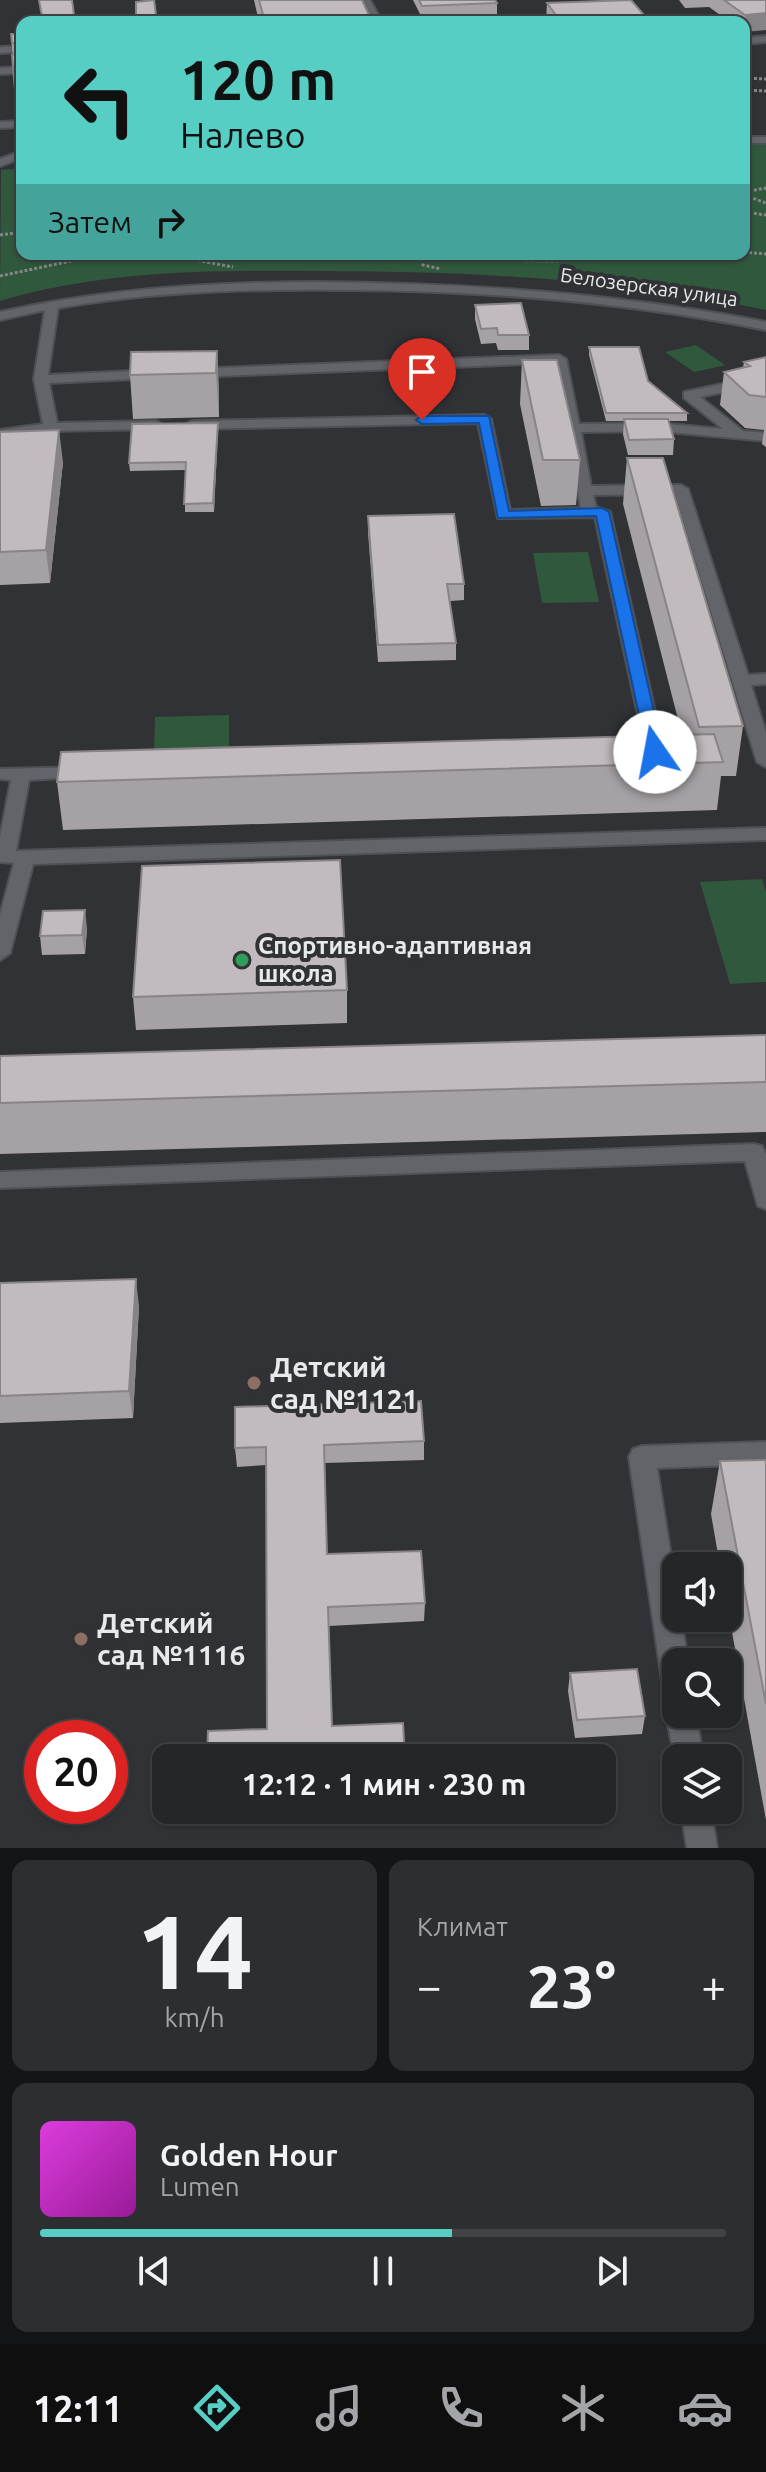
<!DOCTYPE html>
<html lang="ru">
<head>
<meta charset="utf-8">
<style>
	:root { --surface:#252628; --page:#2d2e30; --text:#f1f3f6; --muted:#a3a5a8; --line:#424345; --accent:#56cec4 }
	body { margin:0; font-family:Ubuntu,sans-serif; background:var(--page); color:var(--text); height:100vh; display:flex; flex-direction:column; font-size:30px; white-space:nowrap }
	* { box-sizing:border-box; margin:0 }
	p { font-size:26px; color:var(--muted) }
	.icon { flex:none; width:44px; height:44px; fill:none; stroke:currentColor; stroke-width:2; stroke-linecap:round; stroke-linejoin:round }
	.map { position:relative; height:1848px; overflow:hidden }
	.drawer { display:flex; flex-direction:column; gap:12px; padding:12px; background:#141516; flex:1 }
	.drawer>* { flex:none }
	.banner { position:absolute; left:16px; top:16px; width:734px; height:244px; border-radius:16px; box-shadow:0 2px 6px #0004,0 0 0 2px var(--line); background:#56cec4; color:#111; overflow:hidden }
	.buttons { position:absolute; left:662px; top:1552px; display:grid; gap:16px }
	.buttons a { display:grid; place-items:center; width:80px; height:80px; border-radius:16px; background:var(--surface); box-shadow:0 2px 6px #0004,0 0 0 2px var(--line); font-size:40px }
	.speed { position:absolute; left:24px; top:1720px; display:flex; gap:16px; font-size:40px; font-weight:700; text-align:center }
	.speed>* { display:grid; place-content:center; width:104px; height:104px; border-radius:50%; background:var(--surface); box-shadow:0 2px 6px #0004,0 0 0 2px var(--line); line-height:1 }
	.speed .limit { border:12px solid #d22; background:#fff; color:#111 }
	.pin { position:absolute; display:grid; place-items:center; width:68px; height:68px; color:#fff; margin:-82px -34px; border-radius:50% 50% 50% 0; rotate:-45deg; box-shadow:0 0 8px #0007 }
	.pin .icon { rotate:45deg }
	.me { position:absolute; width:88px; margin:-44px; rotate:348deg; stroke-linejoin:round; filter:drop-shadow(0 0 6px #0008) }
	.turn { display:flex; align-items:center; gap:28px; height:168px; padding:0 32px; font-size:36px }
	.turn .icon { width:104px; height:104px; stroke-width:2.5 }
	.turn b { display:block; font-size:56px; line-height:68px }
	.then { display:flex; align-items:center; height:76px; padding:0 32px; background:#0003; gap:16px; font-size:30px }
	.big { font-size:60px; font-weight:600; line-height:1.1 }
	.drawer .tile { flex:1; display:flex; flex-direction:column; justify-content:center; gap:12px; min-width:0; padding:0 28px; border-radius:16px; background:var(--page) }
	.drawer .dial { align-items:center; gap:0 }
	.dial b { font-size:104px; line-height:1 }
	.song { display:flex; align-items:center; gap:24px }
	.cover { width:96px; height:96px; border-radius:12px; background:linear-gradient(135deg,hsl(300 70% 55%),hsl(300 70% 35%)) }
	.played { height:8px; border-radius:4px; background:linear-gradient(90deg,var(--accent) 60%,var(--line) 60%) }
	.keys { display:flex; justify-content:space-around; direction:ltr }
	.heat { display:flex; justify-content:space-between; align-items:center; font-size:44px; direction:ltr }
	.drawer .tiles { flex:1; display:grid; gap:12px; grid-template-columns:1fr 1fr }
	.tile:last-child { grid-column:span 2 }
	.trip { position:absolute; left:152px; top:1744px; width:464px; height:80px; border-radius:16px; background:var(--surface); box-shadow:0 2px 6px #0004,0 0 0 2px var(--line); font-weight:600; line-height:80px; text-align:center }
	.dock { display:flex; height:128px; justify-content:space-around; align-items:center; background:#0f0f10; color:var(--muted) }
	.dock .icon { width:56px; height:56px }
	.dock .active { color:var(--accent) }
	.dock b { font-size:36px; color:var(--text) }
	.map>svg:first-child { display:block }
	.green { fill:#30583c }
	.lines { fill:none; stroke-linecap:round; stroke-linejoin:round }
	.minor-casing { stroke:#4f5054; stroke-width:4 }
	.path { stroke:#85868a; stroke-width:3; stroke-dasharray:3 2; stroke-linecap:butt }
	.minor { fill:#636469; fill-rule:evenodd }
	.wall { fill:#a6a1a4 }
	.shaded-wall { fill:#878386 }
	.building { fill:#c1bbbf; stroke:#878386; stroke-width:2 }
	.route { fill:#1a73e8; stroke:#114b97; stroke-width:2 }
	.leisure-dot { fill:#2e9e5b; stroke:#313236; stroke-width:3 }
	.education-dot { fill:#8d6e63; stroke:#313236; stroke-width:3 }
	.labels { text-anchor:middle; stroke-width:8; stroke-linejoin:round; paint-order:stroke }
	.far-street-label { font-size:20px; fill:#e8e9ec; stroke:#313236 }
	.poi-label { font-size:24px; font-weight:bold; fill:#e8e9ec; stroke:#313236; text-anchor:start }
	.near-poi-label { font-size:28px; font-weight:bold; fill:#e8e9ec; stroke:#313236; text-anchor:start }
</style>
</head>
<body>
<div class="map">
<svg width="766" height="1848" viewBox="0 0 766 1848">
	<rect width="100%" height="100%" fill="#313236"/>
	<path class="green" d="M744 143 766 144V310C617 278 465 271 313 271 208 270 101 271 0 301L1 170 22 168V254H744Z
		M696 345 725 365H726L694 372 665 352Z
		M588 552 599 602 542 603 533 553Z
		M229 715V748L154 751 155 717Z
		M762 879 766 892V982L730 984 700 882Z"/>
	<g class="lines">
		<g class="minor-casing">
			<path id="minor" d="M360 0H370L382 22H372Z
				M766 36V42L744 44V38Z
				M22 46V52L0 53V47Z
				M22 67V73L0 74V68Z
				M22 121V127L0 128V122Z
				M744 137H766V143H744Z
				M22 151V158L0 166V159Z
				M316 282C468 283 617 293 766 322V330C628 302 489 291 349 290 251 289 154 291 58 308L48 375 155 370 162 374 155 378 49 383 57 423 156 421 163 425 156 429 51 431 0 438V430L43 424 34 379 45 310 0 320V312C104 289 209 282 316 282Z
				M559 355 566 359 579 424 657 423 723 429 684 398V392L766 375V383L700 397 743 431 766 433V441L657 431 581 432 591 486 681 485 688 489 748 675 766 674V684L751 685 766 733V767L757 762 675 494 593 495 596 507 610 512 664 752 661 756 646 757 637 752 645 747 595 517 498 518 478 423 192 429 185 425 192 421 484 415 491 419 510 510 581 508 553 363 191 377 184 373 191 369Z
				M86 767 95 772 92 776 29 780 16 851 766 828V840L33 864 10 953 0 960V915L14 863 0 862V837L11 780 0 779V769Z
				M754 1144 762 1146 766 1155V1209L758 1206 745 1161 0 1188V1172Z
				M766 1442V1464L657 1468 676 1589V1618H681L688 1662H676V1693L666 1689 662 1680 629 1457 633 1449 642 1446Z
				M676 1702V1714H696L703 1758H676V1765L666 1714 671 1704Z
				M681 1810H711L717 1848H687Z"/>
		</g>
		<path class="path" d="M744 78 766 79
			M744 90 766 91
			M744 192 766 188
			M744 195 766 203
			M744 212 766 215
			M0 235 22 232
			M744 252 766 254
			M163 254 233 267
			M420 254 423 265 441 269
			M468 254 474 260 555 261 600 254
			M0 276 104 254"/>
		<use href="#minor" class="minor"/>
	</g>
	<path class="wall" d="M254 0H362L369 22H259Z
		M413 0H495L497 3V15L422 18Z
		M679 0H766L744 32V22H730L709 7 685 8Z
		M547 3 650 22H546Z
		M11 34H22V112H17Z
		M475 305 529 335V350H498L496 343 481 344 475 319Z
		M589 347 648 381 687 413V421H669L674 439 673 455H628L623 434 624 421H606L589 355Z
		M217 351 219 394V417L133 419 130 375Z
		M766 357V447L762 444 764 430 745 428 720 405 724 372 743 368 744 362Z
		M522 360 580 460 576 505 541 506 520 404Z
		M218 423 214 512H185V470L130 471 129 463Z
		M0 432 63 462 50 583 0 585Z
		M627 458 743 726 736 776H721L717 810 63 830 57 782 682 735 623 504Z
		M368 516 464 584V600L450 601 456 643V660L378 662 368 532Z
		M87 928 85 954 42 955 40 936Z
		M347 990V1023L136 1030 133 997Z
		M766 1035V1132L0 1154V1056Z
		M0 1283 139 1306 133 1418 0 1423Z
		M424 1441V1460L325 1463 327 1554 425 1603 424 1621 329 1626 267 1729 266 1465 237 1467 235 1448Z
		M766 1460V1820L728 1610V1566H720L711 1514 720 1461Z
		M570 1673 645 1716 642 1734 575 1738 568 1691Z
		M207 1810H333L208 1815Z"/>
	<path class="shaded-wall" d="M766 13V30L744 32 745 15Z
		M369 15V22H265Z
		M217 351 219 394V417L216 373Z
		M218 423V431L214 512 213 503Z
		M59 430 63 462 50 583 46 550Z
		M85 910 87 928 85 954 82 935Z
		M136 1279 139 1306 133 1418 129 1391Z"/>
	<path class="building" d="M39 0H72L75 22H43Z
		M154 0 157 22H118V19L136 18V2Z
		M259 0H362L369 15 265 22Z
		M419 0H495L497 3 422 6Z
		M631 0 650 22H561L547 3Z
		M724 0H766V13L745 15Z
		M11 34H22V45L12 43Z
		M22 51V90H15L12 55 22 53Z
		M521 303 529 335H498L497 328 481 329 475 305Z
		M589 347H639L648 381 687 413H606Z
		M217 351 216 373 130 375 131 352Z
		M766 357V397L749 395 724 372 750 366 744 362Z
		M522 360H557L580 460H543Z
		M624 419H668L674 439 629 440Z
		M218 423 213 503 184 504 186 462 129 463 132 424Z
		M59 430 46 550 0 552V432Z
		M627 458H663L743 726 699 727Z
		M454 514 464 584H447L456 643 378 645 368 516Z
		M714 734 723 762 57 782 61 752Z
		M340 860 347 990 133 997 142 866Z
		M85 910 82 935 40 936 43 911Z
		M766 1035V1082L0 1103V1056Z
		M136 1279 129 1391 0 1396V1283Z
		M421 1401 424 1441 324 1445 327 1554 421 1551 425 1603 328 1607 332 1726 403 1723 405 1758H207L208 1731 267 1729 266 1447 235 1448V1407Z
		M766 1460V1704L720 1461Z
		M637 1669 645 1716 577 1720 570 1673Z"/>
	<path class="route" d="M489 416 509 511 602 508 609 512 663 752 661 755 647 752 596 516 498 518 479 423 422 424 416 420 422 416Z"/>
	<circle class="leisure-dot" cx="242" cy="960" r="8"/>
	<g class="education-dot">
		<circle cx="254" cy="1383" r="8"/>
		<circle cx="81" cy="1639" r="8"/>
	</g>
	<g class="labels">
		<g class="far-street-label">
			<text transform="translate(649 287) rotate(8)" y="7">Белозерская улица</text>
		</g>
		<g class="poi-label">
			<text x="258" y="954">Спортивно-адаптивная<tspan x="258" dy="28">школа</tspan></text>
		</g>
		<g class="near-poi-label">
			<text x="270" y="1377">Детский<tspan x="270" dy="32">сад №1121</tspan></text>
			<text x="97" y="1633">Детский<tspan x="97" dy="32">сад №1116</tspan></text>
		</g>
	</g>
</svg>
<div class="buttons">
<a><svg class="icon" aria-label="sound" viewBox="0 0 24 24"><path d="M4 9h4l5-4v14l-5-4H4zM17 9q2 3 0 6"/></svg></a>
<a><svg class="icon" aria-label="search" viewBox="0 0 24 24"><circle cx="10" cy="10" r="6"/><path d="M15 15l6 6"/></svg></a>
<a><svg class="icon" aria-label="layers" viewBox="0 0 24 24"><path d="M12 4l9 5-9 5-9-5zM3 14l9 5 9-5"/></svg></a>
</div>
<div class="speed"><div class="limit">20</div></div>
<div class="pin" style="left:422px;top:420px;background:#d93025"><svg class="icon" aria-label="arrive" viewBox="0 0 24 24"><path d="M6 21V4h12l-3 4 3 4H6"/></svg></div>
<svg class="me" style="left:655px;top:752px" viewBox="-20 -20 40 40"><circle r="19" fill="#fff"/><path d="M0-13L10 11 0 6-10 11z" fill="#1a73e8"/></svg>
<div class="trip">12:12 · 1 мин · 230 m</div>
<div class="banner">
<div class="turn"><svg class="icon" aria-label="left" viewBox="0 0 24 24"><path d="M17 20v-9H6M10 6l-5 5 5 5"/></svg><div><b>120 m</b>Налево</div></div>
<div class="then">Затем<svg class="icon" aria-label="right" viewBox="0 0 24 24"><path d="M7 20v-9h11M14 6l5 5-5 5"/></svg></div>
</div>
</div>
<section class="drawer">
<div class="tiles">
<div class="tile dial"><b>14</b><p>km/h</p></div>
<div class="tile"><p>Климат</p>
<div class="heat"><a>−</a><b class="big">23°</b><a>+</a></div>
</div>
<div class="tile">
<div class="song"><i class="cover"></i><div><b>Golden Hour</b><p>Lumen</p></div></div>
<div class="played"></div>
<div class="keys"><svg class="icon" aria-label="previous" viewBox="0 0 24 24"><path d="M18 5L8 12l10 7zM5 5v14"/></svg><svg class="icon" aria-label="pause" viewBox="0 0 24 24"><path d="M8 5v14M16 5v14"/></svg><svg class="icon" aria-label="next" viewBox="0 0 24 24"><path d="M6 5l10 7-10 7zM19 5v14"/></svg></div>
</div>
</div>
</section>
<nav class="dock">
<b>12:11</b>
<svg class="icon active" aria-label="directions" viewBox="0 0 24 24"><path d="M12 3l9 9-9 9-9-9zM9 14v-3h6M13 9l2 2-2 2"/></svg>
<svg class="icon" aria-label="music" viewBox="0 0 24 24"><path d="M9 18V5l10-2v13"/><circle cx="6" cy="18" r="3"/><circle cx="16" cy="16" r="3"/></svg>
<svg class="icon" aria-label="phone" viewBox="0 0 24 24"><path d="M5 4h4l2 5-3 2q2 4 5 5l2-3 5 2v4C11 20 4 13 5 4z"/></svg>
<svg class="icon" aria-label="climate" viewBox="0 0 24 24"><path d="M12 3v18M4 7l16 10M4 17L20 7"/></svg>
<svg class="icon" aria-label="car" viewBox="0 0 24 24"><path d="M5 17H2v-5l4-1 3-4h7l3 4 3 1v5h-3M9 17h6M6 11h13"/><circle cx="7" cy="17" r="2"/><circle cx="17" cy="17" r="2"/></svg>
</nav>
</body>
</html>
